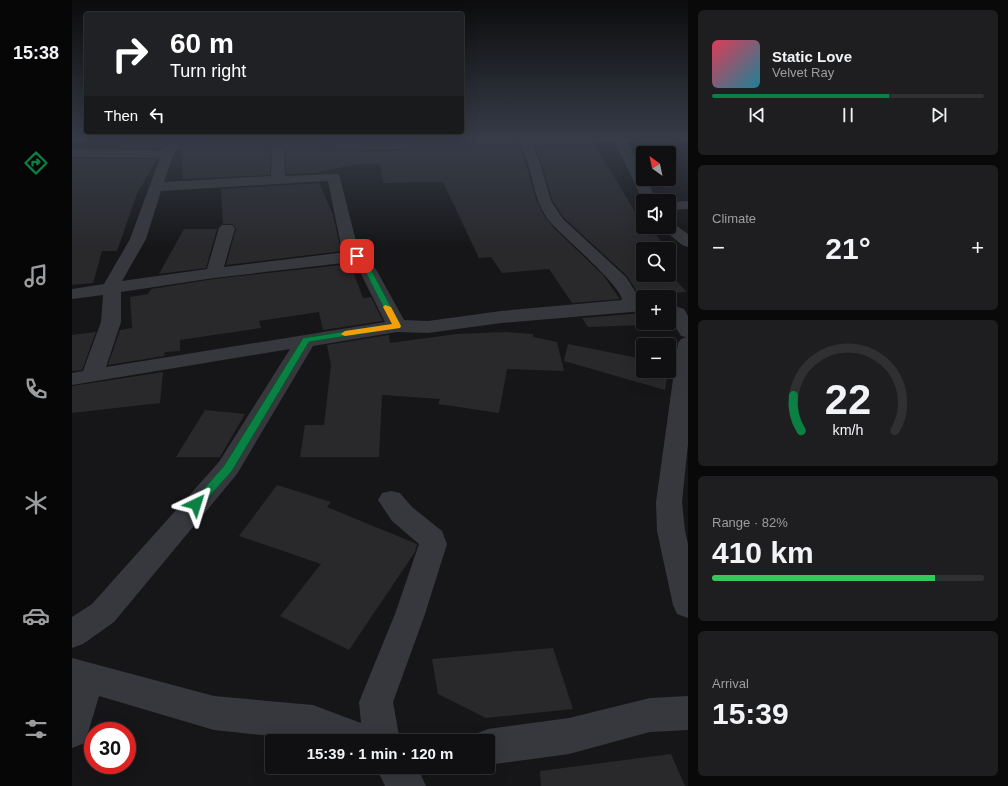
<!DOCTYPE html>
<html lang="en">
<head>
<meta charset="utf-8">
<style>
	:root { --surface:#101012; --page:#1e1e20; --text:#f1f3f6; --muted:#9c9d9f; --line:#303032; --accent:#0b8043 }
	body { margin:0; font-family:Arial,sans-serif; background:var(--page); color:var(--text); height:100vh; display:flex; flex-direction:column; font-size:15px; white-space:nowrap }
	* { box-sizing:border-box; margin:0 }
	p { font-size:13px; color:var(--muted) }
	.icon { flex:none; width:22px; height:22px; fill:none; stroke:currentColor; stroke-width:2; stroke-linecap:round; stroke-linejoin:round }
	.map { position:relative; flex:1; overflow:hidden }
	.panel { display:flex; flex-direction:column; gap:10px; padding:10px; background:#09090a; width:320px }
	.panel>* { flex:none }
	.banner { position:absolute; left:12px; top:12px; width:380px; height:122px; border-radius:4px; box-shadow:0 4px 16px #0002,0 0 0 1px var(--line); background:#202124; color:#fff; overflow:hidden }
	.needle { width:26px; rotate:327deg }
	.tools { position:absolute; left:564px; top:146px; display:grid; gap:8px }
	.tools a { display:grid; place-items:center; width:40px; height:40px; border-radius:4px; background:var(--surface); box-shadow:0 4px 16px #0002,0 0 0 1px var(--line); font-size:20px }
	.speed { position:absolute; left:12px; top:722px; display:flex; gap:8px; font-size:20px; font-weight:700; text-align:center }
	.speed>* { display:grid; place-content:center; width:52px; height:52px; border-radius:50%; background:var(--surface); box-shadow:0 4px 16px #0002,0 0 0 1px var(--line); line-height:1 }
	.speed .limit { border:6px solid #d22; background:#fff; color:#111 }
	.pin { position:absolute; display:grid; place-items:center; width:34px; height:34px; color:#fff; margin:-17px; border-radius:8px; box-shadow:0 2px 6px #0006 }
	.me { position:absolute; width:44px; margin:-22px; rotate:41deg; stroke-linejoin:round; filter:drop-shadow(0 0 3px #0008) }
	.turn { display:flex; align-items:center; gap:14px; height:84px; padding:0 20px; font-size:18px }
	.turn .icon { width:52px; height:52px; stroke-width:2.5 }
	.turn b { display:block; font-size:28px; line-height:34px }
	.then { display:flex; align-items:center; height:38px; padding:0 20px; background:#0003; gap:8px; font-size:15px }
	.big { font-size:30px; font-weight:800; line-height:1.1 }
	.panel .widget { flex:1; display:flex; flex-direction:column; justify-content:center; gap:6px; min-width:0; padding:0 14px; border-radius:6px; background:var(--page) }
	.panel .dial { align-items:center; gap:0 }
	.dial svg { height:104px; overflow:visible; fill:none; stroke:var(--line); stroke-width:7; stroke-linecap:round; text-anchor:middle }
	.dial text { fill:var(--text); stroke:none }
	.song { display:flex; align-items:center; gap:12px }
	.cover { width:48px; height:48px; border-radius:6px; background:linear-gradient(135deg,hsl(350 70% 55%),hsl(190 70% 35%)) }
	.played { height:4px; border-radius:2px; background:linear-gradient(90deg,var(--accent) 65%,var(--line) 65%) }
	.keys { display:flex; justify-content:space-around; direction:ltr }
	.heat { display:flex; justify-content:space-between; align-items:center; font-size:22px; direction:ltr }
	.charge { height:6px; border-radius:3px; background:linear-gradient(90deg,#34c759 82%,var(--line) 0) }
	.trip { position:absolute; left:193px; top:734px; width:230px; height:40px; border-radius:4px; background:var(--surface); box-shadow:0 4px 16px #0002,0 0 0 1px var(--line); font-weight:800; line-height:40px; text-align:center }
	main { display:flex; flex:1; min-height:0 }
	.menu { display:flex; flex-direction:column; width:72px; justify-content:space-around; align-items:center; background:#060607; color:var(--muted) }
	.menu .icon { width:28px; height:28px }
	.menu .current { color:var(--accent) }
	.menu b { font-size:18px; color:var(--text) }
	.map>svg:first-child { display:block }
	.building { fill:#29292c }
	.lines { fill:none; stroke-linecap:round; stroke-linejoin:round }
	.minor { fill:#37383d; fill-rule:evenodd }
	.route { fill:#0b8043; stroke:#07532c }
	.slow { fill:#f59e0b }
</style>
</head>
<body>
<main>
<nav class="menu">
<b>15:38</b>
<svg class="icon current" aria-label="directions" viewBox="0 0 24 24"><path d="M12 3l9 9-9 9-9-9zM9 14v-3h6M13 9l2 2-2 2"/></svg>
<svg class="icon" aria-label="music" viewBox="0 0 24 24"><path d="M9 18V5l10-2v13"/><circle cx="6" cy="18" r="3"/><circle cx="16" cy="16" r="3"/></svg>
<svg class="icon" aria-label="phone" viewBox="0 0 24 24"><path d="M5 4h4l2 5-3 2q2 4 5 5l2-3 5 2v4C11 20 4 13 5 4z"/></svg>
<svg class="icon" aria-label="climate" viewBox="0 0 24 24"><path d="M12 3v18M4 7l16 10M4 17L20 7"/></svg>
<svg class="icon" aria-label="car" viewBox="0 0 24 24"><path d="M5 17H2v-5l4-1 3-4h7l3 4 3 1v5h-3M9 17h6M6 11h13"/><circle cx="7" cy="17" r="2"/><circle cx="17" cy="17" r="2"/></svg>
<svg class="icon" aria-label="filters" viewBox="0 0 24 24"><path d="M4 7h16M4 17h16"/><circle cx="9" cy="7" r="2"/><circle cx="15" cy="17" r="2"/></svg>
</nav>
<div class="map">
<svg width="616" height="786" viewBox="0 0 616 786">
	<rect width="100%" height="100%" fill="#161618"/>
	<path class="building" d="M56 138H97L91 148H45Z
		M199 138H247L253 144 263 148 300 151 332 150 339 145 332 140 264 138H445L454 164 464 199 471 214 482 228 531 275 548 299 500 303 477 269 430 273 419 257 407 258 371 182 311 183 308 164H285L243 173 214 174V150L205 145 198 150V175L111 179 109 147 112 143Z
		M459 138H519L566 217 571 218V227H579L594 249H571V275H597V273L615 292 575 295 577 297 569 298 555 276 492 218 480 200 470 165Z
		M0 158 85 159 65 194 45 251H30L21 283 0 285Z
		M247 183 261 215 268 246 271 251 154 265 164 228 160 224H151L149 189Z
		M112 229H145L134 268 87 274Z
		M278 264 291 298 299 297 311 321 251 330 247 312 187 321 189 328 108 340V351L93 352 92 356 36 365 48 330 60 328 58 297 76 294 79 289 142 279Z
		M571 313V323L598 324 516 327 510 318Z
		M24 332 10 370 0 371V335Z
		M434 332 461 334V337L485 342 492 371 435 369 427 413 366 404 368 399 310 395 307 457H228L233 425H252L259 365 255 345 317 335 318 343 384 334Z
		M496 344 571 359V371H596L593 390 492 361Z
		M91 372 88 403 0 413V386Z
		M133 410 173 414 148 457H104Z
		M205 485 259 502 255 507 345 544 343 552 277 650 208 616 249 564 167 536Z
		M481 648 501 709 414 718 366 694 360 659Z
		M599 754 613 786H469L468 771Z"/>
	<g class="lines">
		<path class="minor" d="M102 138H114L101 155 92 182 199 176 200 150 206 146 212 150 213 176 267 174 285 245 305 271 332 320 356 321 429 311 550 300C550 287 494 239 483 227 465 210 463 189 457 167 454 157 450 147 446 138H458L469 166 479 201 491 219 554 277 568 299H571V311L429 323 356 333 325 332 241 346 165 474 42 622 11 644 0 648V617L20 604 147 462 218 349 0 385V373L11 371 29 322 31 295 0 299V289L32 284 58 239 88 158 0 157V149L92 150ZM256 181 269 246 274 252 152 267 163 228 160 225H150L147 228 135 269 50 281 74 239 89 191ZM280 262 288 272 313 322 34 367 49 322V292L142 278Z
			M248 138H261L267 140 332 141 338 145 332 149C313 148 259 154 248 138Z
			M541 138H553L571 173V179H574L585 201H571Z
			M616 201V209L597 210V202Z
			M597 222 602 224 616 234V247L610 245 592 230 589 227H597Z
			M597 304 612 309 616 316V444L610 502 613 531 616 544V618L605 614 601 605 585 531 584 502 606 343 609 339 614 337 609 336 597 316Z
			M319 491 328 493 340 507 370 531 375 544 353 614 321 702 328 741H246L142 730 27 696 13 743 0 748V658L142 696 241 705 289 723 287 702 323 614 347 544 320 521 306 500 310 493Z
			M616 696V730L578 732 497 754 416 765V741H400L403 734 416 729 497 718 578 698Z
			M304 767H345L354 786H313Z"/>
	</g>
	<linearGradient id="sky" x2="0" y2="1"><stop stop-color="#0c0c0d"/><stop offset="0.56" stop-color="#363c48"/><stop offset="1" stop-color="#363c48" stop-opacity="0"/></linearGradient>
	<rect width="616" height="248" fill="url(#sky)"/>
	<path class="route" d="M283 255H288L300 271 329 326 325 328 237 342 160 471 128 507H121L119 504 121 501 152 466 231 338 320 324 293 271 282 256Z"/>
	<path class="slow" d="M313 305 319 307 329 326 328 328 273 336 269 334 273 331 320 324 311 307Z"/>
</svg>
<div class="tools">
<a><svg class="needle" viewBox="-14 -14 28 28"><path d="M0-13l5 13h-10z" fill="#e53935"/><path d="M0 13l5-13h-10z" fill="#9c9d9f"/></svg></a>
<a><svg class="icon" aria-label="sound" viewBox="0 0 24 24"><path d="M4 9h4l5-4v14l-5-4H4zM17 9q2 3 0 6"/></svg></a>
<a><svg class="icon" aria-label="search" viewBox="0 0 24 24"><circle cx="10" cy="10" r="6"/><path d="M15 15l6 6"/></svg></a>
<a>+</a>
<a>−</a>
</div>
<div class="speed"><div class="limit">30</div></div>
<div class="pin" style="left:285px;top:256px;background:#d93025"><svg class="icon" aria-label="arrive" viewBox="0 0 24 24"><path d="M6 21V4h12l-3 4 3 4H6"/></svg></div>
<svg class="me" style="left:124px;top:504px" viewBox="-20 -20 40 40"><path d="M0-17L14 15 0 8-14 15z" fill="#0b8043" stroke="#fff" stroke-width="4"/></svg>
<div class="trip">15:39 · 1 min · 120 m</div>
<div class="banner">
<div class="turn"><svg class="icon" aria-label="right" viewBox="0 0 24 24"><path d="M7 20v-9h11M14 6l5 5-5 5"/></svg><div><b>60 m</b>Turn right</div></div>
<div class="then">Then<svg class="icon" aria-label="left" viewBox="0 0 24 24"><path d="M17 20v-9H6M10 6l-5 5 5 5"/></svg></div>
</div>
</div>
<section class="panel">
<div class="widget">
<div class="song"><i class="cover"></i><div><b>Static Love</b><p>Velvet Ray</p></div></div>
<div class="played"></div>
<div class="keys"><svg class="icon" aria-label="previous" viewBox="0 0 24 24"><path d="M18 5L8 12l10 7zM5 5v14"/></svg><svg class="icon" aria-label="pause" viewBox="0 0 24 24"><path d="M8 5v14M16 5v14"/></svg><svg class="icon" aria-label="next" viewBox="0 0 24 24"><path d="M6 5l10 7-10 7zM19 5v14"/></svg></div>
</div>
<div class="widget"><p>Climate</p>
<div class="heat"><a>−</a><b class="big">21°</b><a>+</a></div>
</div>
<div class="widget dial"><svg viewBox="0 0 100 80">
<path d="M14 69A42 42 0 1 1 86 69"/>
<path d="M14 69A42 42 0 0 1 8 42" stroke="#0b8043"/>
<text x="50" y="56" font-size="32" font-weight="700">22</text>
<text x="50" y="72" font-size="11">km/h</text>
</svg></div>
<div class="widget"><p>Range · 82%</p><b class="big">410 km</b><div class="charge"></div></div>
<div class="widget"><p>Arrival</p><b class="big">15:39</b></div>
</section>
</main>
</body>
</html>
